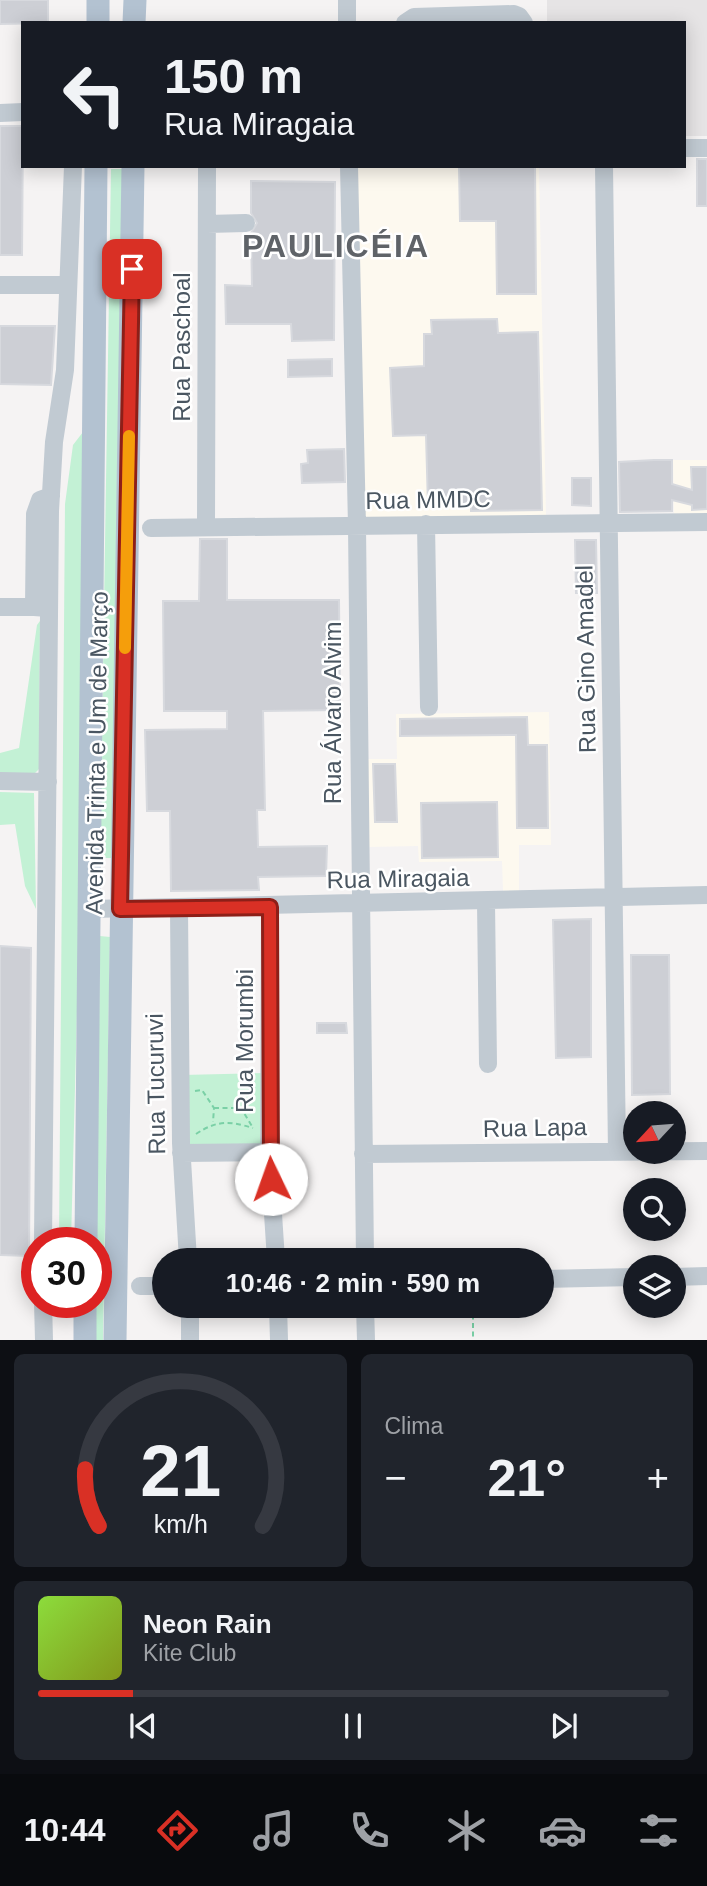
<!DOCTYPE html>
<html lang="pt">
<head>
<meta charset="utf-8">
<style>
	:root { --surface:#171b24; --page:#20242c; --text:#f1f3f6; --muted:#9ea1a6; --line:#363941; --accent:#d93025 }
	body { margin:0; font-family:Arial,sans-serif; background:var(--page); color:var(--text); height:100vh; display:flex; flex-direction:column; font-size:26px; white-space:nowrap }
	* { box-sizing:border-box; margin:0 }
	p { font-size:23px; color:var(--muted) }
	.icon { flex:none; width:38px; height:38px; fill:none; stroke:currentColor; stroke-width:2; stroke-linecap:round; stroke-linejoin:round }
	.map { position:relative; height:1340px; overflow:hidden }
	.panel { display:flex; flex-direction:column; gap:14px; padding:14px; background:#0d0f14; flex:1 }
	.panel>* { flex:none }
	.top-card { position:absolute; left:21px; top:21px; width:665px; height:147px; border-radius:0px; box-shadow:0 4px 18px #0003; background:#171b24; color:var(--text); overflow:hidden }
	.needle { width:46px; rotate:244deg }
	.tools { position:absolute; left:623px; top:1101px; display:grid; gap:14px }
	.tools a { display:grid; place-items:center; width:63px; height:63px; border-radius:50%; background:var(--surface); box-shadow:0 4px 18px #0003; font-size:35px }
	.speed { position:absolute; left:21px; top:1227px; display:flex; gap:14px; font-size:35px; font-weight:700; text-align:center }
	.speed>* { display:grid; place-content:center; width:91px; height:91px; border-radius:50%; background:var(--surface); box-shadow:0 4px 18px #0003; line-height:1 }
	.speed .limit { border:10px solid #d22; background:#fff; color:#111 }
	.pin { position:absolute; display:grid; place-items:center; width:60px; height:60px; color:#fff; margin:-30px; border-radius:14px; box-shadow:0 4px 10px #0006 }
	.me { position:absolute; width:77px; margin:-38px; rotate:357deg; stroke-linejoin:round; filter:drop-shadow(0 0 5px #0008) }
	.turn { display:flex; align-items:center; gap:24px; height:147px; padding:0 28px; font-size:32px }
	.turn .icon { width:91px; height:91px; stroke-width:2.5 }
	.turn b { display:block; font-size:49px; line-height:60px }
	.big { font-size:52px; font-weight:800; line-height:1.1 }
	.panel .tile { flex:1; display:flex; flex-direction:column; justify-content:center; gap:10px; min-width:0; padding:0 24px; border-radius:10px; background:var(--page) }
	.panel .dial { align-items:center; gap:0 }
	.dial svg { height:182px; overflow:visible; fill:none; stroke:var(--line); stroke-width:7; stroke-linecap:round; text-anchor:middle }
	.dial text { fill:var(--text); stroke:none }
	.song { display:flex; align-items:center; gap:21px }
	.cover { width:84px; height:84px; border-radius:10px; background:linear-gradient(135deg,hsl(90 70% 55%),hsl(70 70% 35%)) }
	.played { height:7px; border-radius:4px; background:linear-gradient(90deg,var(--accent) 15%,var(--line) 15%) }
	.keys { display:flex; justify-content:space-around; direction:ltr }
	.heat { display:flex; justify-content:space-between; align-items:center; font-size:38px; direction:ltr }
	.panel .tiles { flex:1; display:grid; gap:14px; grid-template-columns:1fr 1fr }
	.tile:last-child { grid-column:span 2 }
	.trip { position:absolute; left:152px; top:1248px; width:402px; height:70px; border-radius:35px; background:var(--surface); box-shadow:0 4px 18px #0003; font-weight:800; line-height:70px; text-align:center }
	.tab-bar { display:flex; height:112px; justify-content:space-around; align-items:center; background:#090b0e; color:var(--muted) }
	.tab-bar .icon { width:49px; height:49px }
	.tab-bar .on { color:var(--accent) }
	.tab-bar b { font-size:32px; color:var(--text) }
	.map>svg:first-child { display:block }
	.commercial { fill:#fdf9ef }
	.education { fill:#e6e4e5 }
	.green { fill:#c3f1d5 }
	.building { fill:#cdcfd5; stroke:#d7d9de; stroke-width:2 }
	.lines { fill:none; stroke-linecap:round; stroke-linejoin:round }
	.path { stroke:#7ad0a6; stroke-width:2; stroke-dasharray:5 3.5; stroke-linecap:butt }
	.minor { stroke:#c1cad2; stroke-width:18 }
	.major { stroke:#b3c2d1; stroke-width:23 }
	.route-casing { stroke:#8d1f18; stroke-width:18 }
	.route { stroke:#d93025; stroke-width:12 }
	.slow { stroke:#f59e0b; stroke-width:12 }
	.labels { text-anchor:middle; stroke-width:5; stroke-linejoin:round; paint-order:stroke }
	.street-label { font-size:24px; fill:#4a5661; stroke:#fff }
	.district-label { font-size:32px; font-weight:bold; letter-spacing:2px; fill:#5f6368; stroke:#fff }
</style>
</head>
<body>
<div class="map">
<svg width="707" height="1340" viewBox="0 0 707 1340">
	<rect width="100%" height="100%" fill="#f5f3f3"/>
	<path class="commercial" d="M356 166H539L546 516 363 520Z
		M673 460H707V515L674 516Z
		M549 712 551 845H519V891H503L502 861 419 862 418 846 367 847 365 759H397L396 714Z"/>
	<path class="education" d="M547 0H707V136H684V23H547Z"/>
	<path class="green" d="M111 169H124L114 858H100Z
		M83 432 79 934 71 1242H59L65 504 73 445Z
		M40 621 39 769 34 774 0 776V753L19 748 37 625Z
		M0 792 34 793 36 909 25 886 15 824 0 825Z
		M100 936 110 937 103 1340H92L96 1302Z
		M266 1073V1150L184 1151 182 1075Z"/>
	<path class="building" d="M0 0H48V23L0 24Z
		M0 126H23L22 255H0Z
		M697 159H707V206H697Z
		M535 166 536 294H497L496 221H460L459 167Z
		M251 181 335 182 334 340 292 341 291 324H226L225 285 252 286 251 233 257 223 251 213Z
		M497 319 498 333 538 332 542 510 471 511V506H428L426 435 393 436 390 368 424 366V334H432L431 320Z
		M0 326H55L51 385 0 384Z
		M332 359V376L288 377V360Z
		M344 449 345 482 302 483 301 464 308 463 307 450Z
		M654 460H672V484L692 490 691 467H707V509L692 510V505L672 500V511L620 512 619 462Z
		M572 478H591V506L572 505Z
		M200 539H227V600H339L340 710 263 711 265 810H257L258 847 327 846 326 876 258 877 259 890 171 891 170 811H147L145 730 227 729V711H164L163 601H199Z
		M575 540H596L597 593H576Z
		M527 717 528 745H547L548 828H517L516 735 400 736V719Z
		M373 764H395L397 822H375Z
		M497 802 498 857 422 858 421 803Z
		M591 919V1057L556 1058 553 920Z
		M0 946 31 948 29 1256 0 1255Z
		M631 955H669L670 1094 632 1095Z
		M317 1023H346L347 1033H317Z"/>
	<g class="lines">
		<path class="path" d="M195 1091 202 1090 214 1108 213 1122
			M214 1108H241L253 1128
			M196 1134C217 1120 229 1121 253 1128
			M473 1306V1340"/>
		<path class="minor" d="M347 0V23
			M405 23 414 17 514 14 519 16 524 23
			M0 113 23 112
			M684 148H707
			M349 166 357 526 365 1260
			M604 166 617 1152
			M207 224 246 223
			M0 285H67
			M426 524 429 707
			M206 527 207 166
			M151 528 707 522
			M0 607H34
			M48 608 34 607 35 514 40 500 51 496
			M0 781 48 782
			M486 902 488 1064
			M270 907 269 1152 276 1260
			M179 908 181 1143 188 1260
			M90 909 707 895
			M181 1153 269 1152
			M363 1154 707 1151
			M43 1242 50 511 54 442 65 370 73 166
			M674 1277 707 1276
			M542 1279 635 1277
			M140 1286H164
			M43 1302 44 1340
			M190 1306V1340
			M278 1306 279 1340
			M365 1306 366 1340"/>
		<path class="major" d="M98 23V0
			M134 23 135 0
			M86 1242 96 166
			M85 1340V1302
			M115 1340 133 166"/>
	</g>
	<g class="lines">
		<g class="route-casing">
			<path id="route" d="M132 269 120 909 270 907 271 1179"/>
		</g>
		<use href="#route" class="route"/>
		<path class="slow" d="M125 648 129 436"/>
	</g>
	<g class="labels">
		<g class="street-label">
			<text transform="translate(182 347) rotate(-90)" y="8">Rua Paschoal</text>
			<text transform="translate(428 500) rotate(-1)" y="8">Rua MMDC</text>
			<text transform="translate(586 659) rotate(-91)" y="8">Rua Gino Amadel</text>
			<text transform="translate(333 713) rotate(-90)" y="8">Rua Álvaro Alvim</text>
			<text transform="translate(97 753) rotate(-89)" y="8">Avenida Trinta e Um de Março</text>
			<text transform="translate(398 879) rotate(-1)" y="8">Rua Miragaia</text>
			<text transform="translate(245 1041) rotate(-90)" y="8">Rua Morumbi</text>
			<text transform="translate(156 1084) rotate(-91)" y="8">Rua Tucuruvi</text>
			<text transform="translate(535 1128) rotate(-1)" y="8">Rua Lapa</text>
		</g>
		<g class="district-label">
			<text x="336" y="257">PAULICÉIA</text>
		</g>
	</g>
</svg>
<div class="tools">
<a><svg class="needle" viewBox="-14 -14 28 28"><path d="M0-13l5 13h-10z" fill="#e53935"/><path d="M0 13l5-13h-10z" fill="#9ea1a6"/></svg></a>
<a><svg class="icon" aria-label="search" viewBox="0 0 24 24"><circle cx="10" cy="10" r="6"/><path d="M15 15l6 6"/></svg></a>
<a><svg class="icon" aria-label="layers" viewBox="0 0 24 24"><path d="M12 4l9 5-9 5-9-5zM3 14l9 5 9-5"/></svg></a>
</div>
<div class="speed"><div class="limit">30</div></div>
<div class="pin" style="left:132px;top:269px;background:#d93025"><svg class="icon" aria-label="arrive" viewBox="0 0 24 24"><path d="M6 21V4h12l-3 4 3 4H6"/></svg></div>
<svg class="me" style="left:271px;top:1179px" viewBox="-20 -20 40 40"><circle r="19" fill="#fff"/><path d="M0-13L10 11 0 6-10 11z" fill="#d93025"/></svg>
<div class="trip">10:46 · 2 min · 590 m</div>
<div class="top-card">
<div class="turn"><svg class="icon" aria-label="left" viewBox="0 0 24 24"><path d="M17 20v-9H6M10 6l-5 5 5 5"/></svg><div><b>150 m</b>Rua Miragaia</div></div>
</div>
</div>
<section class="panel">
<div class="tiles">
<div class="tile dial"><svg viewBox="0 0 100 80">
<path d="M14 69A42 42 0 1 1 86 69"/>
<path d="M14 69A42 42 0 0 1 8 44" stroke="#d93025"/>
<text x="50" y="56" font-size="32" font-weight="700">21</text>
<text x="50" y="72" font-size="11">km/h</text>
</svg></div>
<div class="tile"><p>Clima</p>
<div class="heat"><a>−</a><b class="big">21°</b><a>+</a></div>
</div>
<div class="tile">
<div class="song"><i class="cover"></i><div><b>Neon Rain</b><p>Kite Club</p></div></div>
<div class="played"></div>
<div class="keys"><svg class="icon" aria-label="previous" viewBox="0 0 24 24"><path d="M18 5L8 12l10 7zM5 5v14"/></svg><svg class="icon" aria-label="pause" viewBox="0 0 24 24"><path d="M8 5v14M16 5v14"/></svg><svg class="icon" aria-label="next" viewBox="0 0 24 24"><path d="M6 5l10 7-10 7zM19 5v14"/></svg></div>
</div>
</div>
</section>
<nav class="tab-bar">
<b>10:44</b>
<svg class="icon on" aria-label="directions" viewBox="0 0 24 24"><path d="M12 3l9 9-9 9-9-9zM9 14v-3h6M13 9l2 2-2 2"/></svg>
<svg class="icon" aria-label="music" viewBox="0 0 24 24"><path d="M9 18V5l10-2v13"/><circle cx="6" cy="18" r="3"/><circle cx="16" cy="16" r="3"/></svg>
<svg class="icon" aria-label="phone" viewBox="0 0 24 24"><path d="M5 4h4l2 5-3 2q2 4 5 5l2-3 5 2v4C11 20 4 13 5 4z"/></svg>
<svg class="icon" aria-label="climate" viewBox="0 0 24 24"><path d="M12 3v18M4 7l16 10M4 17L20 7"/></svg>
<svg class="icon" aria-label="car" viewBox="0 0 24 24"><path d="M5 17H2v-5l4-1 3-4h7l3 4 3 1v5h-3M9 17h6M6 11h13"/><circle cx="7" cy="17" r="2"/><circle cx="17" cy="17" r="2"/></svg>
<svg class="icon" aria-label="filters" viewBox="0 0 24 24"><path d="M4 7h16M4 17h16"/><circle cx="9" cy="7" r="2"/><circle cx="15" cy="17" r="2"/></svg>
</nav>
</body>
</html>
